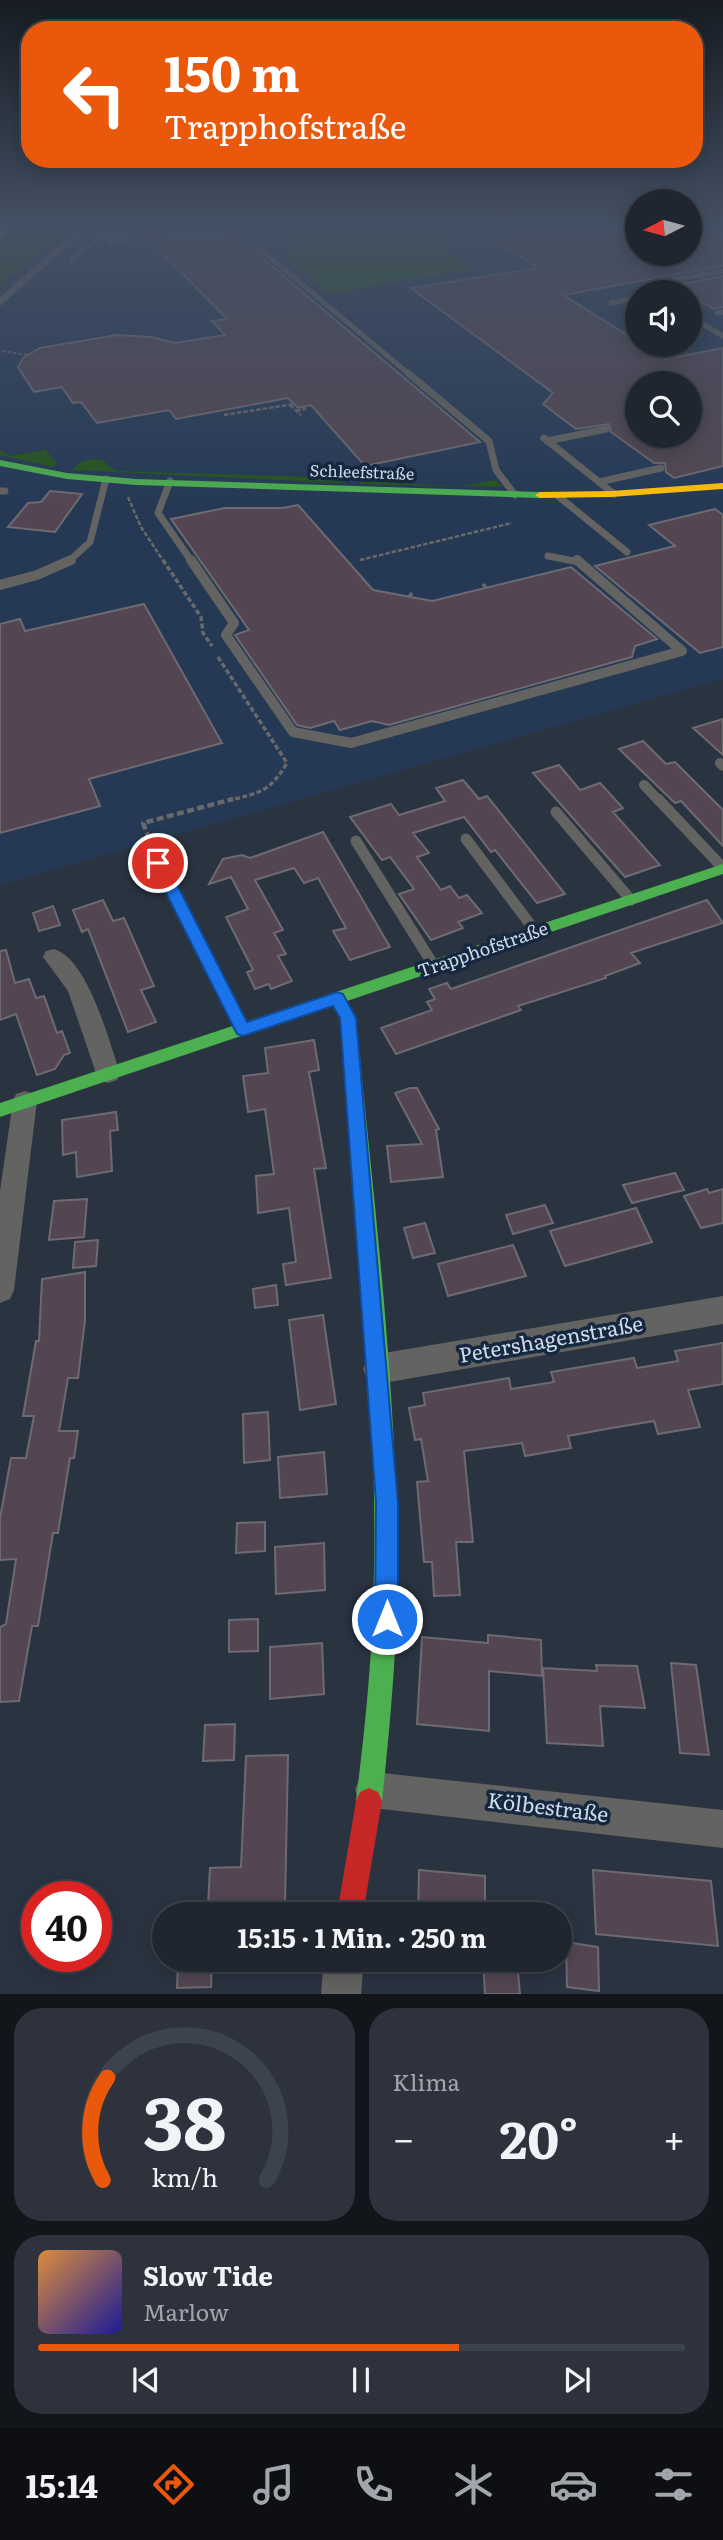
<!DOCTYPE html>
<html lang="de">
<head>
<meta charset="utf-8">
<style>
	:root { --surface:#202630; --page:#2d323c; --text:#f1f3f6; --muted:#a2a5ab; --line:#3d434c; --accent:#ea580c }
	body { margin:0; font-family:Literata,serif; background:var(--page); color:var(--text); height:100vh; display:flex; flex-direction:column; font-size:26px; white-space:nowrap }
	* { box-sizing:border-box; margin:0 }
	p { font-size:23px; color:var(--muted) }
	.icon { flex:none; width:38px; height:38px; fill:none; stroke:currentColor; stroke-width:2; stroke-linecap:round; stroke-linejoin:round }
	.map { position:relative; height:1994px; overflow:hidden }
	.details { display:flex; flex-direction:column; gap:14px; padding:14px; background:#12151a; flex:1 }
	.details>* { flex:none }
	.hud { position:absolute; left:21px; top:21px; width:682px; height:147px; border-radius:28px; box-shadow:0 4px 18px #0003,0 0 0 2px var(--line); background:#ea580c; color:#fff; overflow:hidden }
	.needle { width:46px; rotate:264deg }
	.controls { position:absolute; left:625px; top:189px; display:grid; gap:14px }
	.controls a { display:grid; place-items:center; width:77px; height:77px; border-radius:50%; background:var(--surface); box-shadow:0 4px 18px #0003,0 0 0 2px var(--line); font-size:35px }
	.speed { position:absolute; left:21px; top:1881px; display:flex; gap:14px; font-size:35px; font-weight:700; text-align:center }
	.speed>* { display:grid; place-content:center; width:91px; height:91px; border-radius:50%; background:var(--surface); box-shadow:0 4px 18px #0003,0 0 0 2px var(--line); line-height:1 }
	.speed .limit { border:10px solid #d22; background:#fff; color:#111 }
	.pin { position:absolute; display:grid; place-items:center; width:60px; height:60px; color:#fff; margin:-30px; border:4px solid #fff; border-radius:50%; box-shadow:0 2px 7px #0007 }
	.me { position:absolute; width:77px; margin:-38px; rotate:0deg; stroke-linejoin:round; filter:drop-shadow(0 0 5px #0008) }
	.turn { display:flex; align-items:center; gap:24px; height:147px; padding:0 28px; font-size:32px }
	.turn .icon { width:91px; height:91px; stroke-width:2.5 }
	.turn b { display:block; font-size:49px; line-height:60px }
	.big { font-size:52px; font-weight:700; line-height:1.1 }
	.details .card { flex:1; display:flex; flex-direction:column; justify-content:center; gap:10px; min-width:0; padding:0 24px; border-radius:28px; background:var(--page) }
	.details .dial { align-items:center; gap:0 }
	.dial svg { height:182px; overflow:visible; fill:none; stroke:var(--line); stroke-width:7; stroke-linecap:round; text-anchor:middle }
	.dial text { fill:var(--text); stroke:none }
	.song { display:flex; align-items:center; gap:21px }
	.cover { width:84px; height:84px; border-radius:10px; background:linear-gradient(135deg,hsl(30 70% 55%),hsl(240 70% 35%)) }
	.played { height:7px; border-radius:4px; background:linear-gradient(90deg,var(--accent) 65%,var(--line) 65%) }
	.keys { display:flex; justify-content:space-around; direction:ltr }
	.heat { display:flex; justify-content:space-between; align-items:center; font-size:38px; direction:ltr }
	.details .tiles { flex:1; display:grid; gap:14px; grid-template-columns:1fr 1fr }
	.card:last-child { grid-column:span 2 }
	.trip { position:absolute; left:152px; top:1902px; width:420px; height:70px; border-radius:35px; background:var(--surface); box-shadow:0 4px 18px #0003,0 0 0 2px var(--line); font-weight:700; line-height:70px; text-align:center }
	.dock { display:flex; height:112px; justify-content:space-around; align-items:center; background:#0d0f13; color:var(--muted) }
	.dock .icon { width:49px; height:49px }
	.dock .on { color:var(--accent) }
	.dock b { font-size:32px; color:var(--text) }
	.map>svg:first-child { display:block }
	.built { fill:#253955; fill-rule:evenodd }
	.green { fill:#26551d }
	.building { fill:#534652; stroke:#6d6a72; stroke-width:2; fill-rule:evenodd }
	.lines { fill:none; stroke-linecap:round; stroke-linejoin:round }
	.path-far3 { stroke:#68696b; stroke-width:2; stroke-dasharray:3.5 2; stroke-linecap:butt }
	.path-far2 { stroke:#68696b; stroke-width:2.5; stroke-dasharray:4.5 2; stroke-linecap:butt }
	.path-far1 { stroke:#68696b; stroke-width:3.5; stroke-dasharray:5 2.5; stroke-linecap:butt }
	.path { stroke:#68696b; stroke-width:4.5; stroke-dasharray:7 3.5; stroke-linecap:butt }
	.lane-far3 { stroke:#636361; stroke-width:5 }
	.lane-far2 { stroke:#636361; stroke-width:7 }
	.lane-far1 { stroke:#636361; stroke-width:10 }
	.lane { stroke:#636361; stroke-width:11 }
	.street { fill:#636361; fill-rule:evenodd }
	.fast { fill:#4caf50; fill-rule:evenodd }
	.slow { fill:#ffc107; fill-rule:evenodd }
	.jam { fill:#c62828; fill-rule:evenodd }
	.route { fill:#1a73e8; stroke:#114b97; stroke-width:2 }
	.labels { text-anchor:middle; stroke-width:7; stroke-linejoin:round; paint-order:stroke }
	.far-street-label { font-size:16px; fill:#cedae9; stroke:#16283f }
	.street-label { font-size:18px; fill:#cedae9; stroke:#16283f }
	.near-street-label { font-size:21px; fill:#cedae9; stroke:#16283f }
</style>
</head>
<body>
<div class="map">
<svg width="723" height="1994" viewBox="0 0 723 1994">
	<rect width="100%" height="100%" fill="#2a3340"/>
	<path class="built" d="M91 227H271L287 241 286 247 344 293 474 270 436 241 522 227H637V254H690V227H723V679L0 885V290L55 244ZM637 292H690V345H637ZM637 383H690V436H637Z"/>
	<path class="green" d="M23 227H83L50 243 0 285V248Z
		M275 227H517L433 240 472 270 329 294 288 259 289 238Z
		M42 446 57 463 53 467 0 455V450L10 456 44 450Z
		M94 459 102 460 116 471 343 478 342 483 72 470 82 461Z
		M372 468 368 471 377 481 388 479 393 483 463 486 495 480 502 487 360 484 365 470Z"/>
	<path class="building" d="M146 227 193 229 168 232 166 238 171 242 234 234 480 442 365 466 311 405 298 408 288 398 176 419 169 410 97 423 81 402 73 403 62 387 34 392 18 367 24 357 40 348 117 335 151 337 175 343 225 335 212 321 227 319 144 235 152 234Z
		M561 227H637V254H690V227L709 229 723 236V266L563 295 637 341V345H643L666 359 723 348V466L674 478 666 472 665 463H654L611 432 609 424 576 429 543 404 553 393 411 288 538 268 490 238ZM637 383H690V436H637Z
		M723 276V307L714 309 690 296V292L671 286Z
		M50 491 82 494 55 532 8 527 28 503 41 502Z
		M298 505 373 590 432 601 571 567 657 639 635 646 632 657 389 725 372 721 340 730 334 721 310 728 297 725 235 635 249 630 171 519 225 508H283Z
		M715 509 723 515V647L700 653 595 566 675 546 649 525Z
		M144 604 222 743 89 779 100 806 0 833V624L20 619 25 631Z
		M723 719V755L693 728Z
		M643 741 666 764 675 762 723 810V846L681 801 675 803 619 749Z
		M559 765 580 790 600 783 623 808 613 812 660 865 625 877 533 773Z
		M463 780 479 799 487 796 565 894 537 903 495 850 491 852 464 817 413 833 429 853 417 857 441 890 450 886 459 898 467 895 482 913 458 922 463 928 431 940 399 894 414 889 390 857 382 860 350 817 391 804 399 815 445 801 436 788Z
		M323 832 390 947 350 960 333 931 346 928 318 878 304 883 294 868 255 880 283 930 274 933 286 954 278 956 292 981 271 989 269 984 255 989 247 972 253 970 226 917 248 909 231 877 209 884 223 859 242 855 250 858Z
		M103 900 113 921 124 918 154 986 141 990 156 1022 128 1032 88 929 82 932 73 910Z
		M707 900 723 923 631 953 640 963 605 976 606 978 518 1006 521 1010 396 1054 381 1028 432 1010 427 1002 435 999 429 989 447 983 451 989Z
		M53 906 60 925 39 931 33 913Z
		M6 950 15 983 29 979 36 998 44 996 57 1033 62 1031 70 1053 64 1055 55 1069 37 1075 16 1014 0 1020V951Z
		M314 1040 319 1070 309 1072 326 1168 314 1169 331 1278 286 1285 283 1264 296 1262 289 1208 258 1213 256 1176 274 1174 265 1109 248 1112 243 1076 268 1073 265 1048Z
		M410 1088H417L439 1129 436 1130 443 1177 391 1182 387 1146 422 1144 395 1093Z
		M116 1112 118 1130 110 1131 112 1171 77 1177 76 1152 63 1155 62 1120Z
		M675 1173 684 1190 632 1203 623 1185Z
		M707 1189 709 1193 723 1189V1223L701 1228 684 1196Z
		M87 1199 84 1237 49 1240 54 1201Z
		M545 1205 553 1223 513 1234 506 1215Z
		M636 1208 652 1242 565 1266 550 1231Z
		M425 1223 435 1253 413 1258 404 1228Z
		M98 1240 96 1266 73 1268 75 1242Z
		M513 1245 526 1276 448 1296 438 1264Z
		M85 1272V1320L78 1378H68L59 1431H78L74 1458H70L58 1533H53L38 1626H32L19 1701 0 1702V1627L6 1624 16 1559 0 1560V1518L11 1458H26L34 1416H23L36 1341H39L42 1279Z
		M276 1285 278 1305 255 1308 253 1289Z
		M323 1315 336 1404 300 1410 289 1320Z
		M723 1343V1384L688 1390 700 1427 658 1434 654 1421 612 1428 568 1436 571 1448 525 1456 522 1443 464 1451 473 1542H456L460 1595 434 1596 432 1562H424L417 1482 428 1481 421 1439 415 1440 409 1408 425 1405 423 1393 509 1378 511 1389 554 1382 551 1372 634 1358 637 1368 678 1361 675 1351Z
		M268 1412 270 1460 244 1463 243 1414Z
		M324 1452 327 1494 280 1498 278 1457Z
		M265 1522V1551L236 1553 237 1523Z
		M324 1543 325 1590 276 1594 275 1547Z
		M258 1619V1651L229 1652V1620Z
		M488 1635 541 1640 542 1676 489 1671V1731L417 1724 422 1637 488 1643Z
		M322 1643 324 1694 270 1699V1647Z
		M671 1663 696 1665 709 1755 680 1753Z
		M596 1665 637 1666 645 1708 600 1706 603 1746 547 1743 543 1668 597 1671Z
		M235 1724 234 1760 203 1761 205 1725Z
		M288 1755 285 1905 208 1906 210 1868 241 1867 246 1756Z
		M419 1870 485 1876V1914H418Z
		M593 1870 711 1881 718 1946 596 1934Z
		M566 1942 598 1947 599 1991 567 1987Z
		M178 1960H212L211 1987 177 1988Z
		M483 1960H517L520 1994H485Z"/>
	<g class="lines">
		<path class="path-far3" d="M2 351 28 355"/>
		<path class="path-far2" d="M290 405 301 415
			M296 411 305 409 303 407
			M224 415 294 404
			M128 497 141 527 164 562
			M360 560 512 523"/>
		<path class="path-far1" d="M163 560 201 617 203 633 212 646
			M483 584 486 588
			M409 597 413 592
			M218 657 287 763C269 793 259 793 226 801"/>
		<path class="path" d="M153 849 143 823 233 799"/>
		<path class="lane-far3" d="M171 237 240 228 249 229 257 236
			M110 242 132 238
			M259 248 410 375
			M72 259 98 238 140 227
			M661 292 658 285 662 282 723 271
			M611 303 637 298
			M717 313 723 312
			M690 317 723 336"/>
		<path class="lane-far2" d="M408 373 489 441 496 470 515 495
			M544 438 614 494
			M547 441 606 429
			M170 481 158 513 192 562
			M599 482 661 468
			M0 491H5
			M558 496 627 552
			M548 556 579 562
			M68 562 90 542 106 479"/>
		<path class="lane-far1" d="M191 560 234 623 226 635 293 732 351 743 682 651 577 560
			M0 585 37 575 71 560
			M720 763 723 766
			M644 785 659 801"/>
		<path class="lane" d="M658 799 723 868
			M556 812 631 900
			M466 839 536 932
			M356 841 434 966
			M158 863 243 1030"/>
		<path class="street" d="M90 227H102L71 244 0 306V297L65 240Z
			M54 949C88 959 109 1041 120 1073L117 1080 108 1083 99 1080 96 1073 68 991 43 957 46 951Z
			M25 1091 34 1094 37 1101 14 1290 10 1299 0 1303V1191L13 1101 16 1094Z
			M723 1296V1324L378 1384 368 1379 363 1369 368 1359 378 1354Z
			M373 1772 723 1810V1848L373 1808 360 1803 355 1790 360 1777Z
			M324 1960H364L361 1994H321Z"/>
		<path class="fast" d="M0 460 67 473 136 479 540 492 545 495 540 498 136 485 67 479 0 466Z
			M723 864V874L347 1001 356 1018C375 1213 400 1409 397 1605 395 1671 389 1736 382 1801L378 1810 369 1814 360 1810 356 1801C364 1736 371 1671 373 1606 380 1409 357 1213 340 1018L333 1005 0 1117V1103Z"/>
		<path class="slow" d="M5 227H12L0 238V232Z
			M723 483V489L611 497 540 498 535 495 540 492 611 491Z"/>
		<path class="jam" d="M369 1788 378 1792 382 1801 363 1914H337L356 1801 360 1792Z"/>
	</g>
	<linearGradient id="sky" x2="0" y2="1"><stop stop-color="#171c23"/><stop offset="0.45" stop-color="#445064"/><stop offset="1" stop-color="#445064" stop-opacity="0"/></linearGradient>
	<rect width="723" height="506" fill="url(#sky)"/>
	<path class="route" d="M158 858 166 863 247 1022 337 992 343 994 356 1018 398 1503V1619L395 1627 387 1630 378 1627 375 1619 376 1503 340 1018 333 1006 243 1036 237 1034 151 863Z"/>
	<g class="labels">
		<g class="far-street-label">
			<text transform="translate(362 472) rotate(2)" y="6">Schleefstraße</text>
		</g>
		<g class="street-label">
			<text transform="translate(483 950) rotate(-19)" y="6">Trapphofstraße</text>
		</g>
		<g class="near-street-label">
			<text transform="translate(551 1340) rotate(-10)" y="7">Petershagenstraße</text>
			<text transform="translate(548 1808) rotate(7)" y="7">Kölbestraße</text>
		</g>
	</g>
</svg>
<div class="controls">
<a><svg class="needle" viewBox="-14 -14 28 28"><path d="M0-13l5 13h-10z" fill="#e53935"/><path d="M0 13l5-13h-10z" fill="#a2a5ab"/></svg></a>
<a><svg class="icon" aria-label="sound" viewBox="0 0 24 24"><path d="M4 9h4l5-4v14l-5-4H4zM17 9q2 3 0 6"/></svg></a>
<a><svg class="icon" aria-label="search" viewBox="0 0 24 24"><circle cx="10" cy="10" r="6"/><path d="M15 15l6 6"/></svg></a>
</div>
<div class="speed"><div class="limit">40</div></div>
<div class="pin" style="left:158px;top:863px;background:#d93025"><svg class="icon" aria-label="arrive" viewBox="0 0 24 24"><path d="M6 21V4h12l-3 4 3 4H6"/></svg></div>
<svg class="me" style="left:387px;top:1619px" viewBox="-20 -20 40 40"><circle r="17" fill="#1a73e8" stroke="#fff" stroke-width="3"/><path d="M0-11L8 9 0 5-8 9z" fill="#fff"/></svg>
<div class="trip">15:15 · 1 Min. · 250 m</div>
<div class="hud">
<div class="turn"><svg class="icon" aria-label="left" viewBox="0 0 24 24"><path d="M17 20v-9H6M10 6l-5 5 5 5"/></svg><div><b>150 m</b>Trapphofstraße</div></div>
</div>
</div>
<section class="details">
<div class="tiles">
<div class="card dial"><svg viewBox="0 0 100 80">
<path d="M14 69A42 42 0 1 1 86 69"/>
<path d="M14 69A42 42 0 0 1 16 24" stroke="#ea580c"/>
<text x="50" y="56" font-size="32" font-weight="700">38</text>
<text x="50" y="72" font-size="11">km/h</text>
</svg></div>
<div class="card"><p>Klima</p>
<div class="heat"><a>−</a><b class="big">20°</b><a>+</a></div>
</div>
<div class="card">
<div class="song"><i class="cover"></i><div><b>Slow Tide</b><p>Marlow</p></div></div>
<div class="played"></div>
<div class="keys"><svg class="icon" aria-label="previous" viewBox="0 0 24 24"><path d="M18 5L8 12l10 7zM5 5v14"/></svg><svg class="icon" aria-label="pause" viewBox="0 0 24 24"><path d="M8 5v14M16 5v14"/></svg><svg class="icon" aria-label="next" viewBox="0 0 24 24"><path d="M6 5l10 7-10 7zM19 5v14"/></svg></div>
</div>
</div>
</section>
<nav class="dock">
<b>15:14</b>
<svg class="icon on" aria-label="directions" viewBox="0 0 24 24"><path d="M12 3l9 9-9 9-9-9zM9 14v-3h6M13 9l2 2-2 2"/></svg>
<svg class="icon" aria-label="music" viewBox="0 0 24 24"><path d="M9 18V5l10-2v13"/><circle cx="6" cy="18" r="3"/><circle cx="16" cy="16" r="3"/></svg>
<svg class="icon" aria-label="phone" viewBox="0 0 24 24"><path d="M5 4h4l2 5-3 2q2 4 5 5l2-3 5 2v4C11 20 4 13 5 4z"/></svg>
<svg class="icon" aria-label="climate" viewBox="0 0 24 24"><path d="M12 3v18M4 7l16 10M4 17L20 7"/></svg>
<svg class="icon" aria-label="car" viewBox="0 0 24 24"><path d="M5 17H2v-5l4-1 3-4h7l3 4 3 1v5h-3M9 17h6M6 11h13"/><circle cx="7" cy="17" r="2"/><circle cx="17" cy="17" r="2"/></svg>
<svg class="icon" aria-label="filters" viewBox="0 0 24 24"><path d="M4 7h16M4 17h16"/><circle cx="9" cy="7" r="2"/><circle cx="15" cy="17" r="2"/></svg>
</nav>
</body>
</html>
